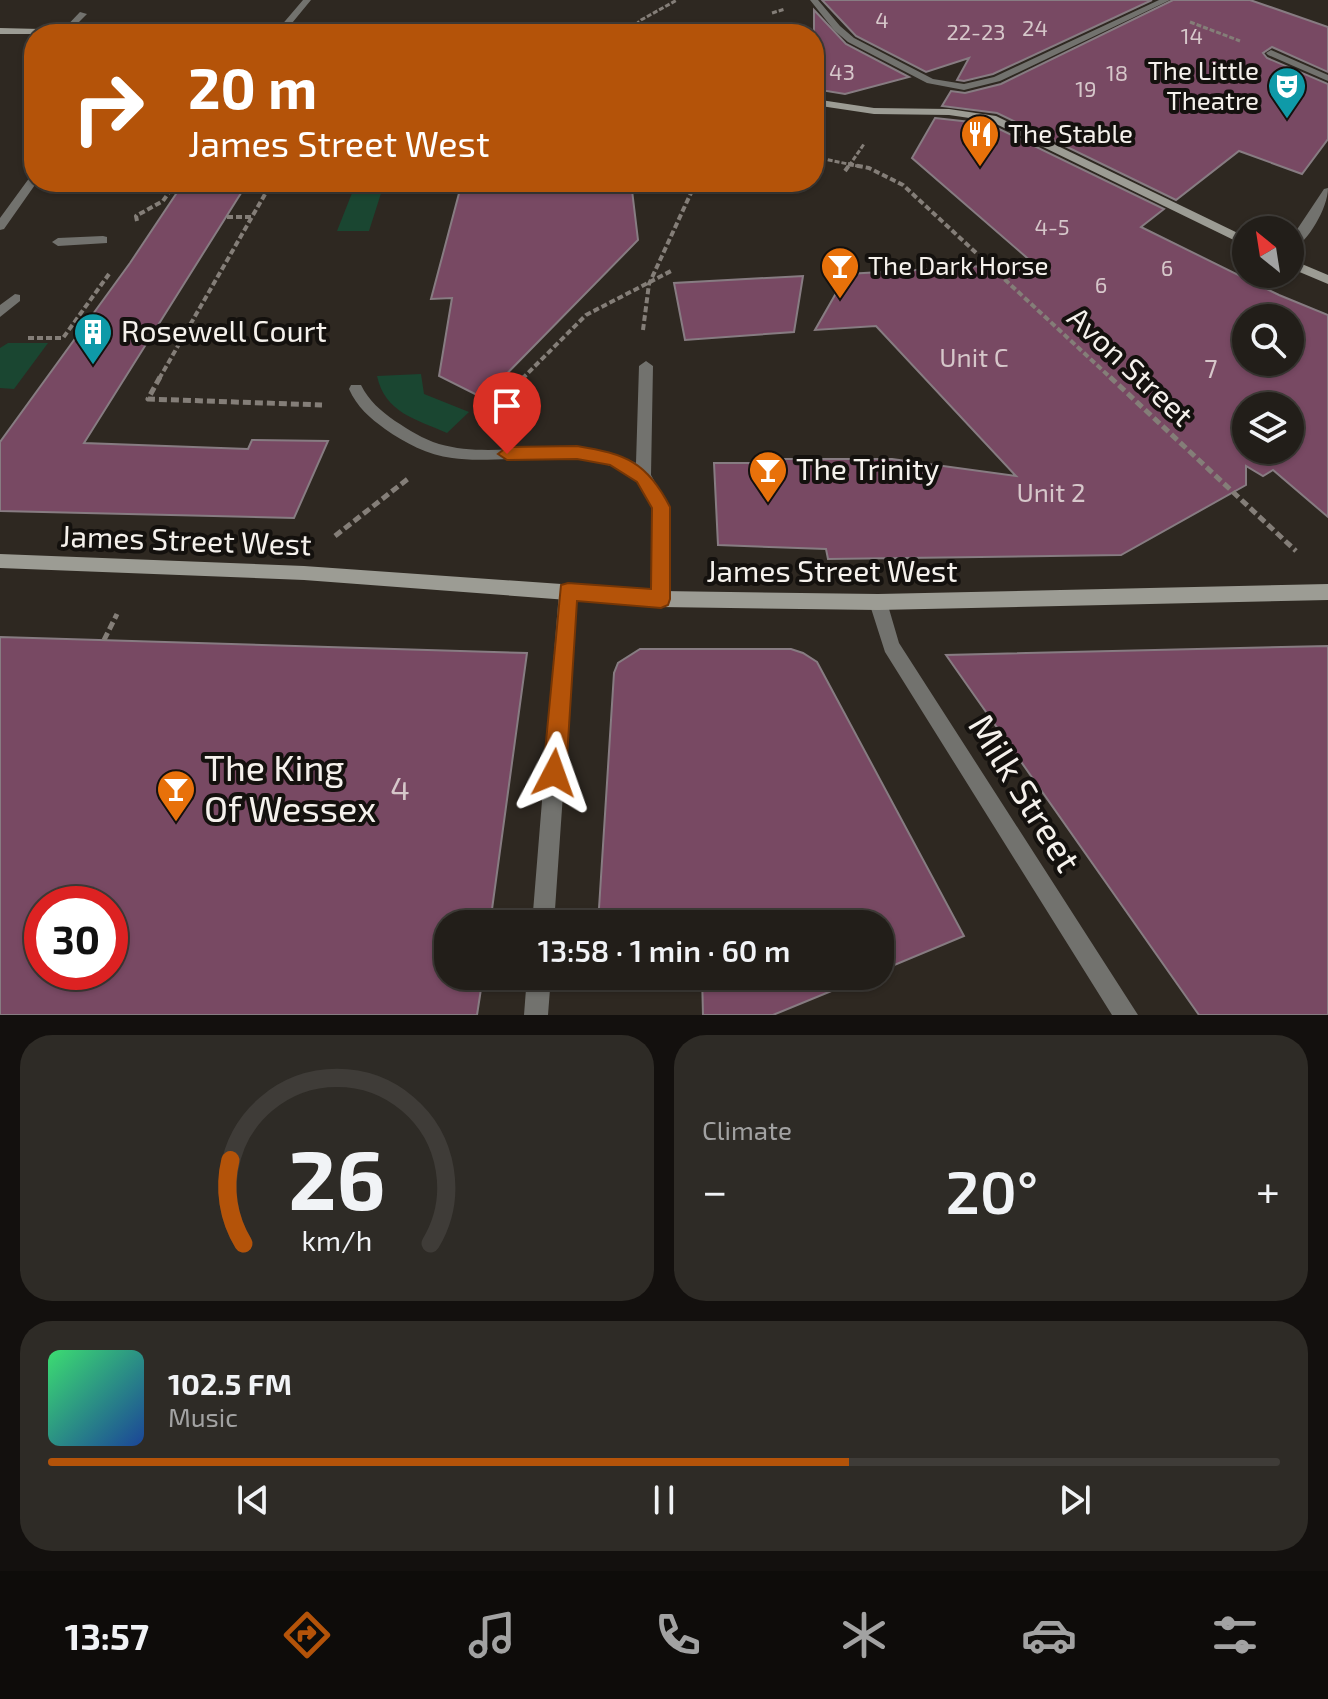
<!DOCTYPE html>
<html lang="en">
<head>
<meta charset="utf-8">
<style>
	:root { --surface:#221e19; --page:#2e2b26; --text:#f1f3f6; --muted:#a2a2a2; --line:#3f3c38; --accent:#b45309 }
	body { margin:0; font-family:"Exo 2",sans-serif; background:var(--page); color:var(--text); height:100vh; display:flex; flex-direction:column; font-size:30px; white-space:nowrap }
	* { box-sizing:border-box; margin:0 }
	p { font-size:26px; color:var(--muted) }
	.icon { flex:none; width:44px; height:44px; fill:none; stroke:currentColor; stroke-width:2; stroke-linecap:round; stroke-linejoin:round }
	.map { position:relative; height:1015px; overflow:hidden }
	.drawer { display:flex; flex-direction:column; gap:20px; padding:20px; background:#13100e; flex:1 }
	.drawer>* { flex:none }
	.top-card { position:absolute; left:24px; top:24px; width:800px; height:168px; border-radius:32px; box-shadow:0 2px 6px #0004,0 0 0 2px var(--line); background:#b45309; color:#fff; overflow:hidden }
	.needle { width:52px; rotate:330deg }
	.fabs { position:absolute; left:1232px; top:216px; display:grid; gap:16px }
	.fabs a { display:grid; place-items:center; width:72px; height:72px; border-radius:50%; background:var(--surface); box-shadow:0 2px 6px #0004,0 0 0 2px var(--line); font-size:40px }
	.speed { position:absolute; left:24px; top:886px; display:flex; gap:16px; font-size:40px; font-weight:700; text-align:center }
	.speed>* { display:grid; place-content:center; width:104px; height:104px; border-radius:50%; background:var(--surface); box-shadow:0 2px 6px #0004,0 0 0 2px var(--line); line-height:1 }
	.speed .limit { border:12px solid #d22; background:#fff; color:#111 }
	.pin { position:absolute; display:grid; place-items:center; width:68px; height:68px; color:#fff; margin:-82px -34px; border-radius:50% 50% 50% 0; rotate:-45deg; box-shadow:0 0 8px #0007 }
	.pin .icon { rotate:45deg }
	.me { position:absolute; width:88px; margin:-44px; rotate:4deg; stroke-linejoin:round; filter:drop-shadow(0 0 6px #0008) }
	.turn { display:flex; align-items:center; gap:28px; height:168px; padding:0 32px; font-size:36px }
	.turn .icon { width:104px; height:104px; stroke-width:2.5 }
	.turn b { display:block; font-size:56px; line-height:68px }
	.big { font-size:60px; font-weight:600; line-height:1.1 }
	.drawer .tile { flex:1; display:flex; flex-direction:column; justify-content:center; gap:12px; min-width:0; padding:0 28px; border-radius:32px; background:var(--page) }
	.drawer .dial { align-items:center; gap:0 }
	.dial svg { height:208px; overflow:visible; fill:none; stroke:var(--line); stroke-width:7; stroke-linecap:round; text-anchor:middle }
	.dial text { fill:var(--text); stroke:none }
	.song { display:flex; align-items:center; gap:24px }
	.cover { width:96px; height:96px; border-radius:12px; background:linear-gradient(135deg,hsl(140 70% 55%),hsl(220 70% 35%)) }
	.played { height:8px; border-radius:4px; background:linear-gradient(90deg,var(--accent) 65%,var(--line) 65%) }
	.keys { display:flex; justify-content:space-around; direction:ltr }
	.heat { display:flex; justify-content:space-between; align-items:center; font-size:44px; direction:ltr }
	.drawer .tiles { flex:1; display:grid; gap:20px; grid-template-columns:1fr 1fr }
	.tile:last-child { grid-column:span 2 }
	.trip { position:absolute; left:434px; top:910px; width:460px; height:80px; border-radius:32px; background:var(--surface); box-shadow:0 2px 6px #0004,0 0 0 2px var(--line); font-weight:600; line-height:80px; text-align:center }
	.tab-bar { display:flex; height:128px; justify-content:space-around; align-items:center; background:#0e0c0a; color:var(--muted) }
	.tab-bar .icon { width:56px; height:56px }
	.tab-bar .selected { color:var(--accent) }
	.tab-bar b { font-size:36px; color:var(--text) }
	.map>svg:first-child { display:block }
	.green { fill:#1a4631 }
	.building { fill:#784963; stroke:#877c82; stroke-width:2; fill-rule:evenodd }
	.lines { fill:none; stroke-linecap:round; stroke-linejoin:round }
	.path-far2 { stroke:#847e78; stroke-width:3; stroke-dasharray:5 2; stroke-linecap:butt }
	.path-far1 { stroke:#847e78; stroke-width:4; stroke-dasharray:6 3; stroke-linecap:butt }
	.path { stroke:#847e78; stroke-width:5; stroke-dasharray:8 4; stroke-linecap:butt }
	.lane { fill:#72726e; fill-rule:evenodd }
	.street { fill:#72726e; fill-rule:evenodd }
	.secondary { fill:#9c9c94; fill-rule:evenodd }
	.route { fill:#b45309; stroke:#753606; stroke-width:2 }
	.labels { text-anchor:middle; stroke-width:8; stroke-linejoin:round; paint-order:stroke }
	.far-number-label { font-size:22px; fill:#d6c7ca }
	.far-poi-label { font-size:26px; fill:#f5f1ec; stroke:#14110e; text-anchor:start }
	.number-label { font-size:26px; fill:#d6c7ca }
	.poi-label { font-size:30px; fill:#f5f1ec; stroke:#14110e; text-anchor:start }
	.street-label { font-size:30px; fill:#f5f1ec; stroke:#14110e }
	.near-number-label { font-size:32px; fill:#d6c7ca }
	.near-poi-label { font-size:36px; fill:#f5f1ec; stroke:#14110e; text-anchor:start }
	.near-street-label { font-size:36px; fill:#f5f1ec; stroke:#14110e }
</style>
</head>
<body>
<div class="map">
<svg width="1328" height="1015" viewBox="0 0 1328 1015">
	<rect width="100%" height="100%" fill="#2e2821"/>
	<path class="green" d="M383 187 369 231H337L354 188Z
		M8 343H48L14 389 0 388V348Z
		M421 374 424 394 469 412 447 433C416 419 385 413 377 376Z"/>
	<path class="building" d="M822 0H1152L993 74 964 81 957 80 969 58 926 72 856 36Z
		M1173 0H1250L1328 27V72L1272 47 1263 53 1267 58 1328 84V139L1302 174 1239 151 1176 200 997 113 942 106 951 91 965 93 1001 84Z
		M814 10 846 44 909 77 845 94 814 89Z
		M935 118 989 124 1164 209 1141 227 1279 295 1328 315V517L1273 470 1263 476 1246 466V485L1121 555 828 559 826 549 718 545 714 463H766L765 459H892L1016 476 876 326 815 330 847 274 1033 263 912 158ZM1246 318H1290V362H1246ZM1246 406H1290V450H1246Z
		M184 182H248L84 443 248 449 252 440 328 441 294 518 0 511V442L130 263Z
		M462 182H631L638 240 483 398 439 376 452 298 431 299Z
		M803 276 794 332 685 340 674 283Z
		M0 637 527 653 490 924H448V976H483L477 1015H0ZM42 904H110V972H42Z
		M1328 646V1015H1199L946 655Z
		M640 649H791L803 653 817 662 964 936 880 971V924H598L614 673 618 663Z
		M702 976H868L773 1015H703Z"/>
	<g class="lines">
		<path class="path-far2" d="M772 13 785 9
			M1190 22 1240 41
			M153 27 247 29
			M625 34 641 20 677 0
			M814 157 858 166
			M849 166 864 144"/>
		<path class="path-far1" d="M848 164 869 168 903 185 1112 379
			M845 171 850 164
			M271 183 343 182
			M227 217H252
			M137 221 136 216 163 201 176 182
			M643 330 649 284 696 182
			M28 338H63L109 274
			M159 379 272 182
			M522 379 586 315 673 270"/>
		<path class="path" d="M160 377 148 399 322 405
			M1110 377 1296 551
			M485 417 524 377
			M335 536 409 478
			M104 640 117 614"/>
		<path class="lane" d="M80 12 87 14 67 34H59Z
			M34 176V182H37L4 229 0 230V218L30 177Z
			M103 236 107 237V243L58 246 52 242 58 238Z
			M15 294 20 295V301L0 317V305Z"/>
		<path class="street" d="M303 0H311L283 34H274Z
			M810 0H818L840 26 854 38 933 79 964 84 994 77 1159 0H1170L1000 81 964 90 927 83 848 42 834 30Z
			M1271 50 1328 75V81L1268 55 1266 53Z
			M1328 188C1328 208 1308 242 1290 252V240L1324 189Z
			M646 361 653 366 651 475 669 507 670 516V599L667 604 661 607 655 604 652 599C653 573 661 532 653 507 630 434 509 467 452 458 428 455 405 443 385 429 370 418 357 407 349 389L351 385H361C369 401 380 410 395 421 409 430 423 439 439 444 502 462 570 430 636 463L639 366Z
			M568 584 574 587 577 592 554 924H532L559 592 562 587Z
			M878 594 884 597 887 602 899 643 1138 1015H1112L885 652 869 602 872 597Z
			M527 976H551L548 1015H524Z"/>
		<path class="secondary" d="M0 28 121 31 125 34H0Z
			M814 99 874 108 949 109 996 116 1246 237V246L990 121 949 115 874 114 814 105Z
			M1290 259 1328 275V284L1290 268Z
			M0 554 304 566 661 591 878 594 1328 584V600L878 610 661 607 304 580 0 568Z"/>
	</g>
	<path class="route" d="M577 446C626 454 647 462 670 507V599L668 605 661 608 577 601 566 773 562 781 554 784 546 781 543 773 561 585 568 583 651 589 652 508 637 482 610 465 577 459 507 460 498 454 507 447Z"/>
	<defs>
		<g id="theatre-pin" transform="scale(2)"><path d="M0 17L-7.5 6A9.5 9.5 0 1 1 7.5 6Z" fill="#0f9aa8" stroke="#14110e"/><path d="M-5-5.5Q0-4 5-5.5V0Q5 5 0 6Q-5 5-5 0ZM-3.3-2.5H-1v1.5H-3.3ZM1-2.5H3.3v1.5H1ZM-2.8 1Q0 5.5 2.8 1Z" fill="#fff"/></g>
		<g id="restaurant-pin" transform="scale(2)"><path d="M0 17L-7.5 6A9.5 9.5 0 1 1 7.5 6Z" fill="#e8710a" stroke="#14110e"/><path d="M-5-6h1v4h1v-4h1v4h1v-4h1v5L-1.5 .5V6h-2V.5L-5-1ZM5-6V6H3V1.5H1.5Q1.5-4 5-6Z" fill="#fff"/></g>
		<g id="bar-pin" transform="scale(2)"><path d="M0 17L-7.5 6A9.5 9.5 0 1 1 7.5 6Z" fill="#e8710a" stroke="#14110e"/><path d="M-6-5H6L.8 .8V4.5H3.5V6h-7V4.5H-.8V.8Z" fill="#fff"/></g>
		<g id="building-pin" transform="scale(2)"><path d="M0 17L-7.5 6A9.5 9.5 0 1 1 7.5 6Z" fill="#0f9aa8" stroke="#14110e"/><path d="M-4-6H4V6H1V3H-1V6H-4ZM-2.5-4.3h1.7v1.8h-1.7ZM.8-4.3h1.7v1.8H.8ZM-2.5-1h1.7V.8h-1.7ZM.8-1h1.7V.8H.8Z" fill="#fff"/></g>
	</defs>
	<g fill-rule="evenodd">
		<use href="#theatre-pin" x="1287" y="86"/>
		<use href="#restaurant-pin" x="980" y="134"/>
		<use href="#bar-pin" x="840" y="266"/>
		<use href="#building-pin" x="93" y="332"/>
		<use href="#bar-pin" x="768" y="470"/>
		<use href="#bar-pin" x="176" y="789"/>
	</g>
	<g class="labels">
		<g class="far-number-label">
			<text x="882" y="28">4</text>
			<text x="1035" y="36">24</text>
			<text x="976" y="40">22-23</text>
			<text x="1192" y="44">14</text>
			<text x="842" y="80">43</text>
			<text x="1117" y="81">18</text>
			<text x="1086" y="97">19</text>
			<text x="1052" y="235">4-5</text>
			<text x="1167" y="276">6</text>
			<text x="1101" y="293">6</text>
		</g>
		<g class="far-poi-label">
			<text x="1259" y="80" text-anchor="end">The Little<tspan x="1259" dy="30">Theatre</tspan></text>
			<text x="1008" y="143">The Stable</text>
			<text x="868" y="275">The Dark Horse</text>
		</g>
		<g class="number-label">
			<text x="974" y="367">Unit C</text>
			<text x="1211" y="378">7</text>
			<text x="1051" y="502">Unit 2</text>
		</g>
		<g class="poi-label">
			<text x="121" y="342">Rosewell Court</text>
			<text x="796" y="480">The Trinity</text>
		</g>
		<g class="street-label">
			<text transform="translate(1130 367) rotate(43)" y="10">Avon Street</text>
			<text transform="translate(186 541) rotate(2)" y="10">James Street West</text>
			<text x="832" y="582">James Street West</text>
		</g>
		<g class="near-number-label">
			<text x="400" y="800">4</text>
		</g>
		<g class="near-poi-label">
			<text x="204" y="781">The King<tspan x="204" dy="41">Of Wessex</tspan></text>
		</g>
		<g class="near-street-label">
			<text transform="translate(1025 793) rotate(58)" y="13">Milk Street</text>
		</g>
	</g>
</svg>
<div class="fabs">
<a><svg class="needle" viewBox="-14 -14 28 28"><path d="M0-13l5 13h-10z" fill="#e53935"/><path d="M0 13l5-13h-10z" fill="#a2a2a2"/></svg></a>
<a><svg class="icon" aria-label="search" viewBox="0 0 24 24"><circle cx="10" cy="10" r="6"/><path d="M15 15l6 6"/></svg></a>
<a><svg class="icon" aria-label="layers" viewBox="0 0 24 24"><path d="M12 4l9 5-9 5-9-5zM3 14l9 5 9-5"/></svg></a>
</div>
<div class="speed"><div class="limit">30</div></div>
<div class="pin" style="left:507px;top:454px;background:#d93025"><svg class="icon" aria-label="arrive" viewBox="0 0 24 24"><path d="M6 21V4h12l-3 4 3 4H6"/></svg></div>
<svg class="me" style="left:554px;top:773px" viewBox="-20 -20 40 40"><path d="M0-17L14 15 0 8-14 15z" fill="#b45309" stroke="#fff" stroke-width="4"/></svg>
<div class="trip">13:58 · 1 min · 60 m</div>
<div class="top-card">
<div class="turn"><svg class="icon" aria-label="right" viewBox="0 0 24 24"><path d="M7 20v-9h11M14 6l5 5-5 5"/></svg><div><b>20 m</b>James Street West</div></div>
</div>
</div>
<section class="drawer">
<div class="tiles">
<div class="tile dial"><svg viewBox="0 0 100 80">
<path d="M14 69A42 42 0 1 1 86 69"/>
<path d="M14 69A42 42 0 0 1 9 37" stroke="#b45309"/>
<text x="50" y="56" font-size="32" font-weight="700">26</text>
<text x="50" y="72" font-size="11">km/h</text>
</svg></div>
<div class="tile"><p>Climate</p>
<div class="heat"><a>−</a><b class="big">20°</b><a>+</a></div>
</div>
<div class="tile">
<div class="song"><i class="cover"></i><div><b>102.5 FM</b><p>Music</p></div></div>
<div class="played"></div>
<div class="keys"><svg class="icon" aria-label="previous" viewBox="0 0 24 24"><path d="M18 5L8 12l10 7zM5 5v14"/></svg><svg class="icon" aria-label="pause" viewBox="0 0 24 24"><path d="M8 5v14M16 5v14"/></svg><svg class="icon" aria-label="next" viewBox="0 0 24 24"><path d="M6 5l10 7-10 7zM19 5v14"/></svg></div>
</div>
</div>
</section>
<nav class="tab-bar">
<b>13:57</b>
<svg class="icon selected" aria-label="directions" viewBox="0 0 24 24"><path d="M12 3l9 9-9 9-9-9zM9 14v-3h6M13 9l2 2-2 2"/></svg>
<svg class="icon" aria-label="music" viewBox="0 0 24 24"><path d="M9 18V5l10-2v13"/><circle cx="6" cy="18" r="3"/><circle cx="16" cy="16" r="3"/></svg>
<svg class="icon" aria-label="phone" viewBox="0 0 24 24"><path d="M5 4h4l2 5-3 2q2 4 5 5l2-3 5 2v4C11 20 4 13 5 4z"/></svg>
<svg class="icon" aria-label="climate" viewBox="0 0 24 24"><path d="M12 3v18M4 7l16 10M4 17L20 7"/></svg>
<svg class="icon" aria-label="car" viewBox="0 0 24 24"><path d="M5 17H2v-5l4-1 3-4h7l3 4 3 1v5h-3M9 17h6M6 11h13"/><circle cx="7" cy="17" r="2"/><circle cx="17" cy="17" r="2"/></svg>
<svg class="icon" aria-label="filters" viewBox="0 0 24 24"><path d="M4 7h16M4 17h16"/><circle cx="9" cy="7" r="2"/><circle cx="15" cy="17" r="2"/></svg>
</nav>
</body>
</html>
